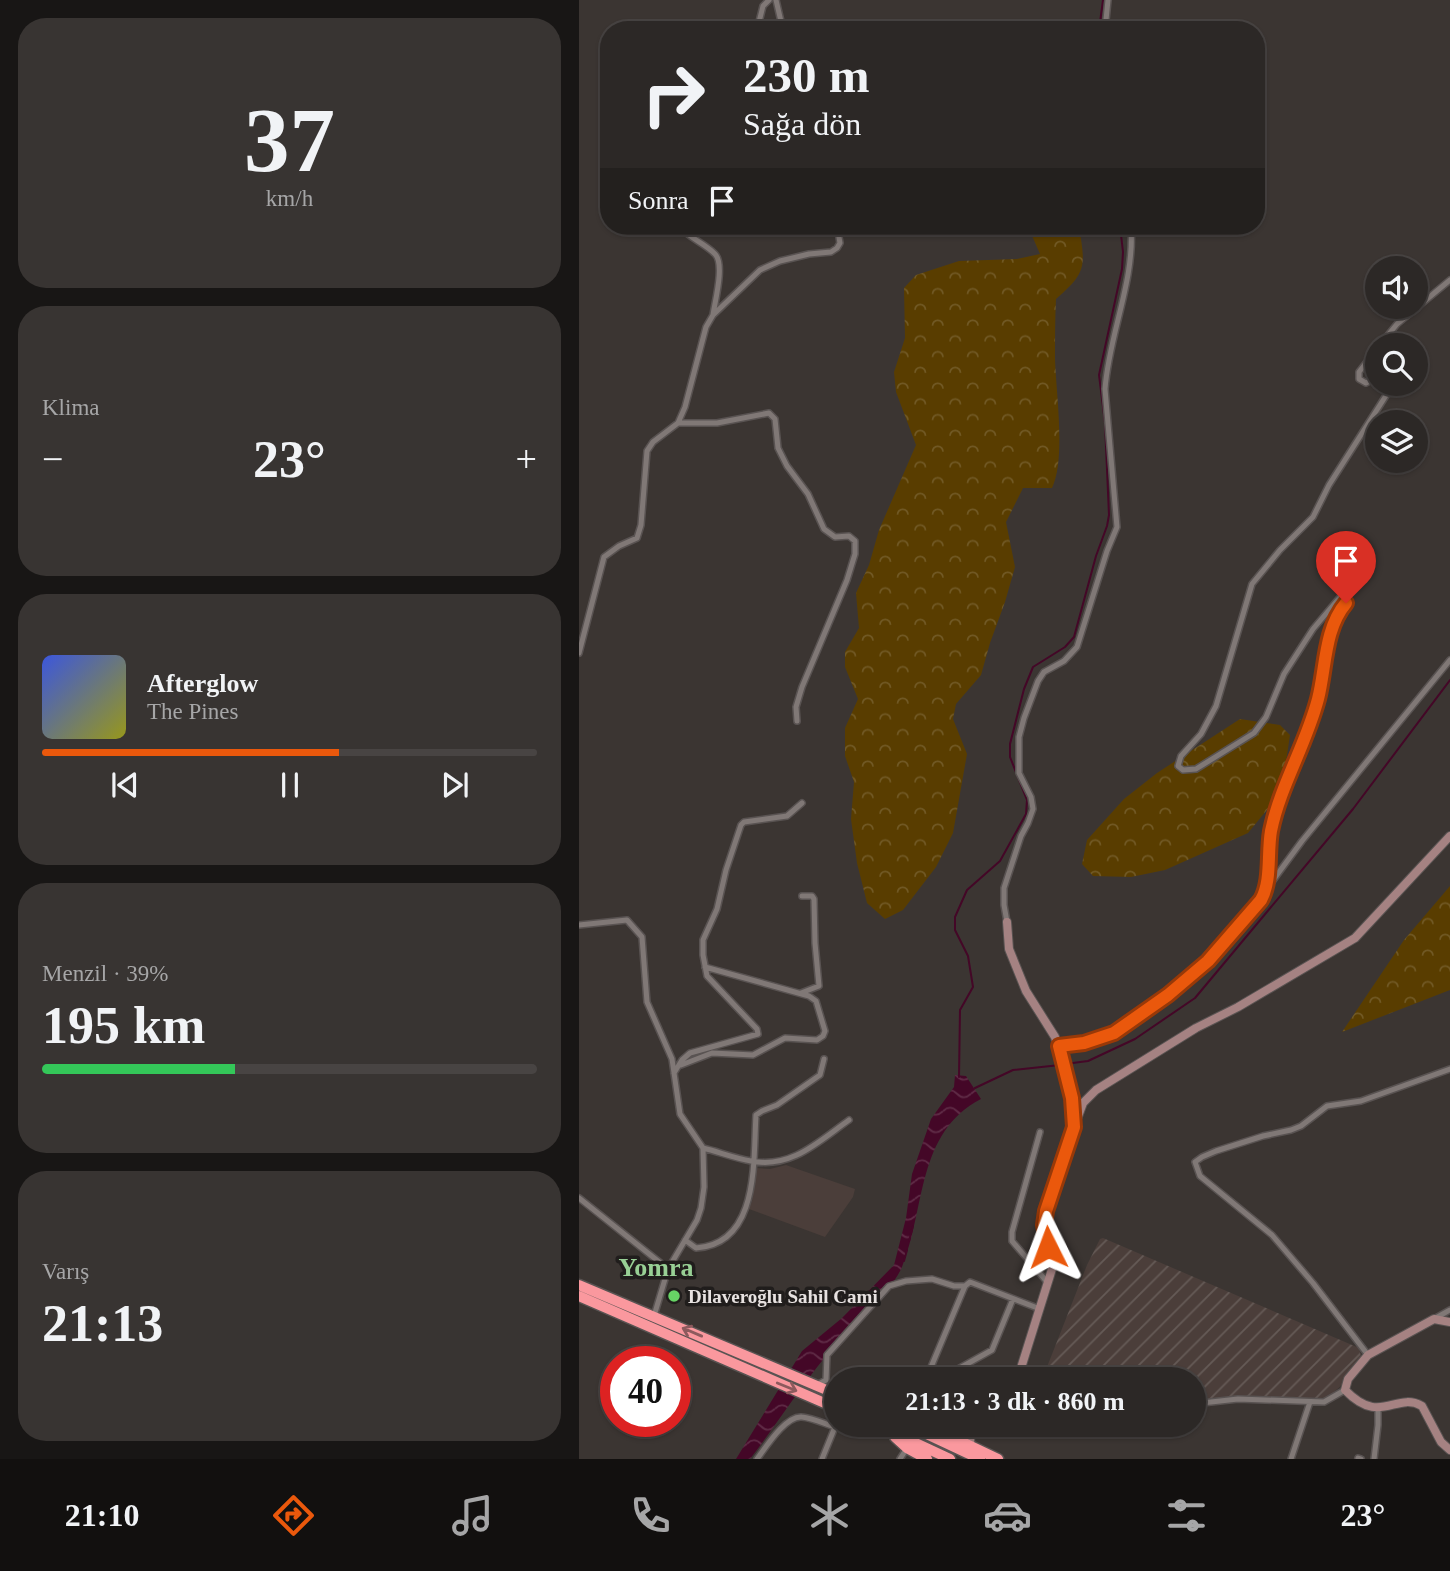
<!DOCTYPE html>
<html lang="tr">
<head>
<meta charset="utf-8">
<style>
	:root { --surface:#2c2826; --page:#383432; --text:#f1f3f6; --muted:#a6a6a7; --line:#484443; --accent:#ea580c }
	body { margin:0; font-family:Georgia,serif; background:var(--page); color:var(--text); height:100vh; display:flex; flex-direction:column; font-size:26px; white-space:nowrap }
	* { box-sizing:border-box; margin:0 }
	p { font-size:23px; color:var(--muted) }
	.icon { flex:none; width:38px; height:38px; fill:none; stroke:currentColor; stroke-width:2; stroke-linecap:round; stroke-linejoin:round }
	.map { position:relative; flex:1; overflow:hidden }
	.drawer { display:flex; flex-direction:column; gap:18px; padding:18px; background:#181615; width:579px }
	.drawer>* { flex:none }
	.guide { position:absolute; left:21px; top:21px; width:665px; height:214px; border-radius:28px; box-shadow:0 2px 5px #0004,0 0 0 2px var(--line); background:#2c2826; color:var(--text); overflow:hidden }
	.tools { position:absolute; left:786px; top:256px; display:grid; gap:14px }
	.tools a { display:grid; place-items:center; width:63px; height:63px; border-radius:50%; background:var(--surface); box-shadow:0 2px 5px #0004,0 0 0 2px var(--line); font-size:35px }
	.speed { position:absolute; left:21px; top:1346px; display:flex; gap:14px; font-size:35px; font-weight:700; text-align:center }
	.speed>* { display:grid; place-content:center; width:91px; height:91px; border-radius:50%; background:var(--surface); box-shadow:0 2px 5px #0004,0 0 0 2px var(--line); line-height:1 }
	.speed .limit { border:10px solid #d22; background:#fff; color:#111 }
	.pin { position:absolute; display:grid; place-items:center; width:60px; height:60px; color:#fff; margin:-72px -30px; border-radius:50% 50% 50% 0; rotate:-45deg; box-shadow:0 0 7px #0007 }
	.pin .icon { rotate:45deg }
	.me { position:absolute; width:77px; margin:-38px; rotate:357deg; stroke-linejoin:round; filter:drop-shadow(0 0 5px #0008) }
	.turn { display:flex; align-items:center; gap:24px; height:147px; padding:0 28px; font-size:32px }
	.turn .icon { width:91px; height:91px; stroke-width:2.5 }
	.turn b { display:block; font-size:49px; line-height:60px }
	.then { display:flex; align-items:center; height:66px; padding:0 28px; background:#0003; gap:14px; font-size:26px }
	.big { font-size:52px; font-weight:600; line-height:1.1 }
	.drawer .tile { flex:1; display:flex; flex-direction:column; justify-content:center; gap:10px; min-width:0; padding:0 24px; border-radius:28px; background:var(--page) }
	.drawer .dial { align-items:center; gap:0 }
	.dial b { font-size:91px; line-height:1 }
	.song { display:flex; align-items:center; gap:21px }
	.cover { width:84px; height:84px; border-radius:10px; background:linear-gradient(135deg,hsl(230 70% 55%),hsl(60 70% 35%)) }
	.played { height:7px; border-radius:4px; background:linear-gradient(90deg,var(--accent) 60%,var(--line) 60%) }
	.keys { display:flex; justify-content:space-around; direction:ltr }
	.heat { display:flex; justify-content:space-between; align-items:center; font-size:38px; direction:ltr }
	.charge { height:10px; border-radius:5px; background:linear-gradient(90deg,#34c759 39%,var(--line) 0) }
	.trip { position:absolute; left:245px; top:1367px; width:382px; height:70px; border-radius:35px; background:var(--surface); box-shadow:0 2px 5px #0004,0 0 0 2px var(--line); font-weight:600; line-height:70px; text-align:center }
	.dock { display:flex; height:112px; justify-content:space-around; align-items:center; background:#12100f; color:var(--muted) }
	.dock .icon { width:49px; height:49px }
	.dock .on { color:var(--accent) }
	.dock b { font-size:32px; color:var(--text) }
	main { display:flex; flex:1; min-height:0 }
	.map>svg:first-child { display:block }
	.built { fill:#4b3e3a }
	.industrial { fill:url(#industrial-furrows) }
	.forest { fill:url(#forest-crowns) }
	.water { fill:url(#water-waves) }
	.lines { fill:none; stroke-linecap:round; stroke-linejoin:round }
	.stream { stroke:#440727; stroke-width:2 }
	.street-casing { stroke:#595352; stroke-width:8 }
	.secondary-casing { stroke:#595352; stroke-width:10 }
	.highway-casing { stroke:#595352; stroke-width:13 }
	.street { stroke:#807876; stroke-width:5 }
	.secondary { stroke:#a58282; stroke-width:8 }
	.highway { stroke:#fa989e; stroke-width:10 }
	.oneway { stroke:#8d5a5d }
	.route-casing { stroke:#983908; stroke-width:18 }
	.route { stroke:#ea580c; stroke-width:12 }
	.poi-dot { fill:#67d465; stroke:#201d1c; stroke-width:2.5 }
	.labels { text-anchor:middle; stroke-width:7; stroke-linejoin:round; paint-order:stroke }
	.poi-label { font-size:19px; font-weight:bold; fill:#e7e2e1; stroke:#201d1c; text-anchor:start }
	.district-label { font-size:26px; font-weight:bold; fill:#98d095; stroke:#201d1c }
</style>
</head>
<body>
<main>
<section class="drawer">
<div class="tile dial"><b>37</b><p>km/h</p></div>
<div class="tile"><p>Klima</p>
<div class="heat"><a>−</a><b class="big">23°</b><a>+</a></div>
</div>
<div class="tile">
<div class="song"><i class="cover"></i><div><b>Afterglow</b><p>The Pines</p></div></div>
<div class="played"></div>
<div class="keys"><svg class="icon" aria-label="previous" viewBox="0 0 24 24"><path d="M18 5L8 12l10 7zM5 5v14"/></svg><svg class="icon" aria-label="pause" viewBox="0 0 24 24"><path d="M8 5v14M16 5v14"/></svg><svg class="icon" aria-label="next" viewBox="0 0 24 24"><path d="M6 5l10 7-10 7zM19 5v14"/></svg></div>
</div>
<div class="tile"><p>Menzil · 39%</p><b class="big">195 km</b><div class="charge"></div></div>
<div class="tile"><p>Varış</p><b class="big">21:13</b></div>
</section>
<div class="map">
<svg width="871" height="1459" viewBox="0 0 871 1459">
	<defs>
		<pattern id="industrial-furrows" width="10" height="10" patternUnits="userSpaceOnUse" patternTransform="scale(1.75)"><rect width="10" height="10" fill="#4b3e3a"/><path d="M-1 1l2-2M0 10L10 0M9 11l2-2" fill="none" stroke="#655a56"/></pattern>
		<pattern id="forest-crowns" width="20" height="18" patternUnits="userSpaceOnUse" patternTransform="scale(1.75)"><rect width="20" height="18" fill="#593d00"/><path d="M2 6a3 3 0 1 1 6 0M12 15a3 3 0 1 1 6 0" fill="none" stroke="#715925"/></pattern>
		<pattern id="water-waves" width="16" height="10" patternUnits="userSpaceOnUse" patternTransform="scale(1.75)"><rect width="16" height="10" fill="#440727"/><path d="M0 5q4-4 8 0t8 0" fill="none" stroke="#5f2b46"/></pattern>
	</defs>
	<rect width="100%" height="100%" fill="#3b3532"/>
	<path class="built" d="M207 1165 276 1189 274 1197 246 1237 170 1209 173 1201 176 1168 191 1169Z"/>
	<path class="industrial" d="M524 1238 780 1348 782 1356 764 1384 748 1398 730 1399 614 1402V1379H480L468 1367 508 1265 521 1239Z"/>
	<path class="forest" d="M452 226H500C506 265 509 272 477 299 476 319 476 339 476 359 477 393 487 459 473 488H444L427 522 436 567 426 602 411 643 402 675 377 704 374 719 388 754 374 833 357 867 324 910 306 919 288 903 278 863 272 819 275 782 266 756V728L279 699 266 667V652L280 628 277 593 290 565 300 530 337 445 317 392 315 372 326 338 325 288 337 275 380 261 438 259 461 254 451 231Z
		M661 719 701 725 711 735 707 762 696 800 669 833 586 870 552 877 514 876 503 864 508 840 545 799 578 773Z
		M871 886V990L763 1032 825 940Z"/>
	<path class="water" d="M376 1075 387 1076 402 1099C337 1133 347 1208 323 1267 312 1293 267 1332 247 1356 220 1389 197 1425 171 1459H157L223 1351 263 1318 315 1265 327 1218 333 1174 352 1119 375 1087Z"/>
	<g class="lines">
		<path class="stream" d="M520 30 524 0
			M486 1064 509 1061 556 1039 616 998 774 809 871 680
			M380 1077 381 1010 394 987 389 956 376 930V917L388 890 421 861 447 814 448 800 431 757V744L445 689 454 667 486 647 495 637 517 556 528 526 530 515 526 423 520 375 543 269 544 252 541 226
			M396 1088 434 1070 481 1065
			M330 1241 334 1226
			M325 1261 328 1250"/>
		<g class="street-casing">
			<path id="street" d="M197 0 204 30
				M178 30 184 6 190 0
				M526 30 529 0
				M100 226C110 238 125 243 136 254 146 264 136 301 134 315
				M801 345 818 324 871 280
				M798 349 780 372V379L787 383 798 377
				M99 423H138L190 413 196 419 199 448 208 466 229 494 245 529 256 537 270 536 276 541V554L268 580 223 687 217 707 218 721
				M0 653 25 557 40 546 58 538 62 525 68 451 74 442 99 423 106 407 127 327 134 315 181 270 201 261 230 254 252 252 258 248 261 243 258 226
				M689 887 723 841 871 660
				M428 922 425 905V888L442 836 449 823 454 809 452 797 440 773V737L445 718 459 681 465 672 485 661 498 647 528 551 538 527 526 389C530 334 556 281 552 226
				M0 925 48 920 63 937 68 1002 93 1059 101 1114 124 1148
				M222 993 240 986 236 943 235 899 233 896H223
				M479 1046 505 1043 535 1033 589 995 629 961 682 900C694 878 688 850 694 826 701 793 718 762 729 730 742 693 742 632 767 603V596H762L734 629 705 674 687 717 675 733 617 769 604 770 599 766 602 756 622 734 637 706 673 584 701 550 734 517 750 485 815 383
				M102 1065 133 1053 174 1055 206 1038 238 1040 244 1036 246 1031 237 1001 230 996 126 967
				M95 1073 103 1060 111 1053 179 1034 178 1029 128 976 124 955V940L138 909 147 870 162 825 165 822 208 816 223 803
				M461 1132 433 1232V1241L469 1283
				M0 1198 89 1269
				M106 1240 117 1248C181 1244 174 1160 177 1115L183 1111 198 1105 241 1075 245 1059
				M75 1316 89 1269 118 1220 122 1208 125 1187 124 1148C140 1152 155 1158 172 1161 212 1169 239 1142 270 1120
				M855 1319 871 1310
				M789 1355 734 1283 693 1235 621 1176 616 1162 623 1157 637 1151 684 1136 712 1130 722 1126 748 1106 782 1101 871 1069
				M347 1379 386 1286 391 1282 461 1309
				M361 1379 413 1350 434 1299
				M238 1385 247 1380 248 1355 310 1286 327 1281 353 1279 375 1286H386
				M614 1404 659 1399 745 1402 766 1390
				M779 1458 782 1459
				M178 1459C187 1447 207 1415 223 1417 234 1418 246 1424 256 1427L243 1459
				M321 1459 328 1448
				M712 1459 731 1402
				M795 1459 799 1425V1407"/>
		</g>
		<g class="secondary-casing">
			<path id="secondary" d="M428 922 430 949 447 991 476 1037 493 1098 495 1127 467 1211 465 1225 473 1269 442 1368 435 1379
				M495 1127 504 1103 517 1090 617 1028 659 1007 776 938 871 836
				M871 1322 855 1319 789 1355 769 1379 766 1390C802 1427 816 1391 843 1406L862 1442 871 1450
				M391 1445 392 1424"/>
		</g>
		<g class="highway-casing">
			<path id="highway" d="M0 1285 257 1394
				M0 1296 257 1408
				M296 1424 371 1459
				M326 1424 401 1459
				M340 1431 358 1430 419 1459
				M316 1437 328 1448 348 1459"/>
		</g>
		<use href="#street" class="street"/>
		<use href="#secondary" class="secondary"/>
		<use href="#highway" class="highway"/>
	</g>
	<defs><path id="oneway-shaft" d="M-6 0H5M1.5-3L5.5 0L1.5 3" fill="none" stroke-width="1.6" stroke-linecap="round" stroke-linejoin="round" transform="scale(1.75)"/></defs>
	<g class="oneway">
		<use href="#oneway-shaft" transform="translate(113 1332) rotate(-157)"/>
		<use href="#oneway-shaft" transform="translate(208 1387) rotate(22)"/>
	</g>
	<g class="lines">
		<g class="route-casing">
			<path id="route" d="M469 1247 465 1225 467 1211 495 1127 493 1098 480 1046 505 1043 535 1033 589 995 629 961 682 900C693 880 688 854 692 831 701 786 727 745 739 699 747 668 745 629 767 603"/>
		</g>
		<use href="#route" class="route"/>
	</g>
	<circle class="poi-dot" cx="95" cy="1296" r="7"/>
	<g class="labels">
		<g class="poi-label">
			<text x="109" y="1303">Dilaveroğlu Sahil Cami</text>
		</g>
		<g class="district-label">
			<text x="77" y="1276">Yomra</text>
		</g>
	</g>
</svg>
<div class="tools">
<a><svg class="icon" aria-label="sound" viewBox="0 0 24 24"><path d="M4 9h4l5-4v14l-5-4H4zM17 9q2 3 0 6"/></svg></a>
<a><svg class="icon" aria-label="search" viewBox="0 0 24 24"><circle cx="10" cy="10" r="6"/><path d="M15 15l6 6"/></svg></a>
<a><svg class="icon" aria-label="layers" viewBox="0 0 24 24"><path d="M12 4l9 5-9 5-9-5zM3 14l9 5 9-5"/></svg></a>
</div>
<div class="speed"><div class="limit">40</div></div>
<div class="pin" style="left:767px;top:603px;background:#d93025"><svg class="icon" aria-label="arrive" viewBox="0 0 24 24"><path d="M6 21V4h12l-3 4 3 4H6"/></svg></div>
<svg class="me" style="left:469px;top:1247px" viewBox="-20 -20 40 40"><path d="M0-17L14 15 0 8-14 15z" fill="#ea580c" stroke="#fff" stroke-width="4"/></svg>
<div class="trip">21:13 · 3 dk · 860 m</div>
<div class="guide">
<div class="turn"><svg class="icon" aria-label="right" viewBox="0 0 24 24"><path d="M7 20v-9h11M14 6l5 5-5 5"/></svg><div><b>230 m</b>Sağa dön</div></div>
<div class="then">Sonra<svg class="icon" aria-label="arrive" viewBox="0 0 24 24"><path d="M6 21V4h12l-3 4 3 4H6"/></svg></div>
</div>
</div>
</main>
<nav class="dock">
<b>21:10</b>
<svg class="icon on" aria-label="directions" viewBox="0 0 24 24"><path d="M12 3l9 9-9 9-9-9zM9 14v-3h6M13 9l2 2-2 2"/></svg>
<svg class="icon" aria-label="music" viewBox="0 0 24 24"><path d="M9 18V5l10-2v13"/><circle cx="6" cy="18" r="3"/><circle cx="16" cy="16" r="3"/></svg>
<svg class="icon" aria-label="phone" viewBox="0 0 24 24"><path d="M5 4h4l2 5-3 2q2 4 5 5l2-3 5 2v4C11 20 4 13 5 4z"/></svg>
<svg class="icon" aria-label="climate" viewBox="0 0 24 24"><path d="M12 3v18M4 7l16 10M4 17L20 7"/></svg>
<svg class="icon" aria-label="car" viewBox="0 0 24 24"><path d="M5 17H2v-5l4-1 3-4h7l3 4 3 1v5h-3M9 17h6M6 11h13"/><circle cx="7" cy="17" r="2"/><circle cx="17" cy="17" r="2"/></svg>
<svg class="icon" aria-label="filters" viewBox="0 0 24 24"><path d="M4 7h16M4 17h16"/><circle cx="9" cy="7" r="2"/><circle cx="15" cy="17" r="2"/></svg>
<b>23°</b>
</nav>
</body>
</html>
